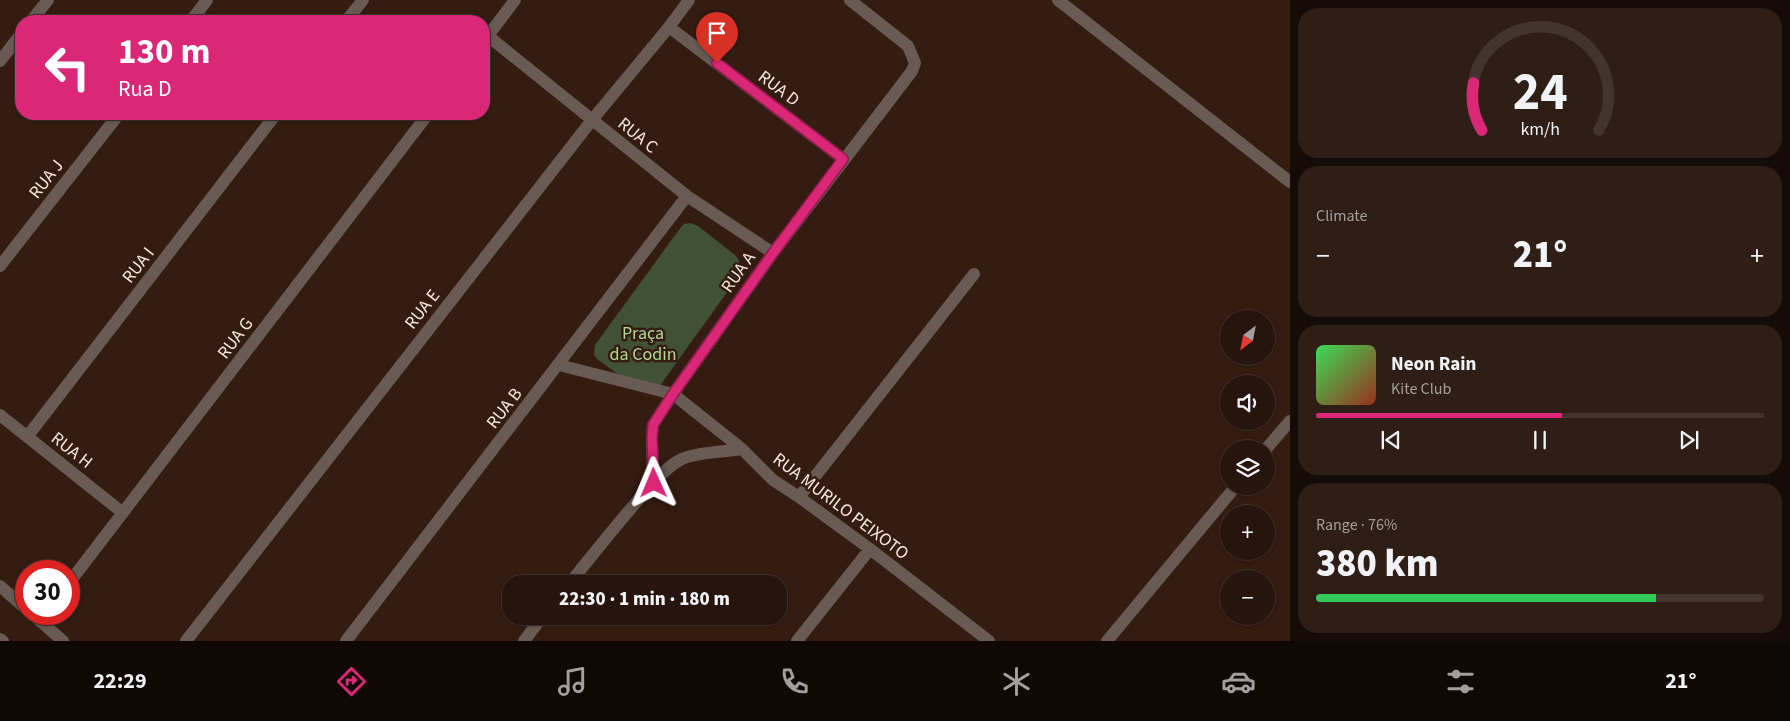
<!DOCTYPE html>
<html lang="en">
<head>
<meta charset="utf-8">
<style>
	:root { --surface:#27150d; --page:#2f1e16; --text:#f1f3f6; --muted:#a49f9d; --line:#43342e; --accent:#db2777 }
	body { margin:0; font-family:"Source Sans 3",sans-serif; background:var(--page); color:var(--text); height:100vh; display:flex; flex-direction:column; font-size:19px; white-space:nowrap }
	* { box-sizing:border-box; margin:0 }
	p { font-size:16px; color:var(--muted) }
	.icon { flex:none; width:28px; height:28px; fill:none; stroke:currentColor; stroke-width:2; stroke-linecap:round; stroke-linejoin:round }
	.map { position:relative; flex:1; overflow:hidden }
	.drawer { display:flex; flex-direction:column; gap:8px; padding:8px; background:#150c07; width:500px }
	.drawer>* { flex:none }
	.hud { position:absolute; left:15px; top:15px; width:475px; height:105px; border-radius:20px; box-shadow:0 1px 4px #0004,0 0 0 1px var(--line); background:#db2777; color:#fff; overflow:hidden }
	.needle { width:32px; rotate:212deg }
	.controls { position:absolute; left:1220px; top:310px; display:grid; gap:10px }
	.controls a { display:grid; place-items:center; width:55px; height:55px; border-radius:50%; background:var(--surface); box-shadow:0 1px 4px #0004,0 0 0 1px var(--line); font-size:25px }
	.speed { position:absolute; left:15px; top:560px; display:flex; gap:10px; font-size:25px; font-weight:700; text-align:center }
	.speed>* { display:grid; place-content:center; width:65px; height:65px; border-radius:50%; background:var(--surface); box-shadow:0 1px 4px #0004,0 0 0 1px var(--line); line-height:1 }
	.speed .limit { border:8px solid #d22; background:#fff; color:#111 }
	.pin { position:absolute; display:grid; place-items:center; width:42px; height:42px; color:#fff; margin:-51px -21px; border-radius:50% 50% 50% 0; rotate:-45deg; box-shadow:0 0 5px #0007 }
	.pin .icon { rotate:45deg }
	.me { position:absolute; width:55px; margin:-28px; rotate:359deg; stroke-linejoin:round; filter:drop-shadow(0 0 4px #0008) }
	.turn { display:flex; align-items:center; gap:18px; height:105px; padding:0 20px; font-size:22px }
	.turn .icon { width:65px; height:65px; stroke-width:2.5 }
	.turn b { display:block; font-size:35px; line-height:42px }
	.big { font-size:38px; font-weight:800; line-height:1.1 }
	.drawer .widget { flex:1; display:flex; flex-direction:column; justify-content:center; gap:8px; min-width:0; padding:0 18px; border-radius:20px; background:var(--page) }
	.drawer .dial { align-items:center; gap:0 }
	.dial svg { height:130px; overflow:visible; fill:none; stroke:var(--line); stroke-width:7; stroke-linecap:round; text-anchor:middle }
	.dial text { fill:var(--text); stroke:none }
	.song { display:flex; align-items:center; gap:15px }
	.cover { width:60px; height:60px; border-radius:8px; background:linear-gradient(135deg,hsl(130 70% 55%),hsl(10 70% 35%)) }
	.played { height:5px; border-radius:2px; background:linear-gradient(90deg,var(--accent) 55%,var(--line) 55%) }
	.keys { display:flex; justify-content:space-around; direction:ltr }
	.heat { display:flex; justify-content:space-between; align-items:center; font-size:28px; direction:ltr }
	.charge { height:8px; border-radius:4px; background:linear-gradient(90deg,#34c759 76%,var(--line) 0) }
	.trip { position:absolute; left:502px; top:575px; width:285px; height:50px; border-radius:20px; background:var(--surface); box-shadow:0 1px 4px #0004,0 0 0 1px var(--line); font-weight:800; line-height:50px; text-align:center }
	.tab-bar { display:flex; height:80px; justify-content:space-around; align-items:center; background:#100805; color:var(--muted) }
	.tab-bar .icon { width:35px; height:35px }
	.tab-bar .on { color:var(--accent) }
	.tab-bar b { font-size:22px; color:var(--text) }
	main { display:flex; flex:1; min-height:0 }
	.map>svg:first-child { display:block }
	.green { fill:#415136 }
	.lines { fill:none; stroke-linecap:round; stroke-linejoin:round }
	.street { stroke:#675b54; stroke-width:12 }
	.route-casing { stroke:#8e194d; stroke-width:12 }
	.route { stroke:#db2777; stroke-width:9 }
	.labels { text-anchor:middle; stroke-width:5; stroke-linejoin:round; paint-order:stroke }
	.street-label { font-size:18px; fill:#f8e6df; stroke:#341c11 }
	.park-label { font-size:18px; fill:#b1d892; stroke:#341c11 }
</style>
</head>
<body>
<main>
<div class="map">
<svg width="1290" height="641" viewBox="0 0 1290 641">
	<rect width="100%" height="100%" fill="#341c11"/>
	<path class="green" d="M691 223 698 226 735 255C741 262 742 268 738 277L659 387 633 385 597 359 594 355 595 345 681 227 684 224Z"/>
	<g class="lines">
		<path class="street" d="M1058 0 1290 182
			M31 21 48 0
			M191 21 207 0
			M346 21 363 0
			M669 27 843 159
			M488 36 687 196 773 253
			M484 41 515 0
			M0 61 21 34
			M0 266 119 114
			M559 365 673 394 742 449 773 480 799 497 870 549 989 641
			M0 415 123 513
			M27 437 276 114
			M1266 449 1290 421
			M653 483 652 438 653 425 673 394 773 253 912 71 915 63 908 46 850 0
			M799 497 974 274
			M69 583 428 114
			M569 584C595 552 620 520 647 490 657 479 669 465 682 459 698 452 724 452 742 449
			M0 586 26 609
			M32 614 63 641
			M0 639 3 641
			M186 641 592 120 669 27 689 0
			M346 641 687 196
			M524 641 543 616
			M797 641 870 549
			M1107 641 1236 486"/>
	</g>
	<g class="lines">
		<g class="route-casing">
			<path id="route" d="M654 483 652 438 653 425 673 394 773 253 843 159 717 63"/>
		</g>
		<use href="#route" class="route"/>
	</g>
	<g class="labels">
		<g class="street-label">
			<text transform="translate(779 88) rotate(37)" y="6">RUA D</text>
			<text transform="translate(638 135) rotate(39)" y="6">RUA C</text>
			<text transform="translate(46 179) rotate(-52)" y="6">RUA J</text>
			<text transform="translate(138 265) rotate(-52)" y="6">RUA I</text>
			<text transform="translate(738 272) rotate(-55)" y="6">RUA A</text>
			<text transform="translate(422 309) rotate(-52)" y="6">RUA E</text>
			<text transform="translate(235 338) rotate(-53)" y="6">RUA G</text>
			<text transform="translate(504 408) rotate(-52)" y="6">RUA B</text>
			<text transform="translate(72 450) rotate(38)" y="6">RUA H</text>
			<text transform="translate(841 506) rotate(37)" y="6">RUA MURILO PEIXOTO</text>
		</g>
		<g class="park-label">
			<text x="643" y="339">Praça<tspan x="643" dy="21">da Codin</tspan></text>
		</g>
	</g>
</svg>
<div class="controls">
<a><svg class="needle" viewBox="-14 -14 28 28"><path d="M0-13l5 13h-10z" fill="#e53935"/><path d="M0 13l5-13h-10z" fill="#a49f9d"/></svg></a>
<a><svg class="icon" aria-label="sound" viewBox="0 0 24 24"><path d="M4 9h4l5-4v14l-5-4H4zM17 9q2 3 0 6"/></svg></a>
<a><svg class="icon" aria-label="layers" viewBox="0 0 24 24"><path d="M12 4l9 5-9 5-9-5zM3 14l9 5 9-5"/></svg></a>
<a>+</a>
<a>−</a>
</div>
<div class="speed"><div class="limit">30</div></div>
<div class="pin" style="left:717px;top:63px;background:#d93025"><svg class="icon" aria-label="arrive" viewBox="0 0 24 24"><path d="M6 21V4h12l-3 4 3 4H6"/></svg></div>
<svg class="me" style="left:654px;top:483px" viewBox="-20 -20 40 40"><path d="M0-17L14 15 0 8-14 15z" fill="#db2777" stroke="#fff" stroke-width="4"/></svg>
<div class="trip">22:30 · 1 min · 180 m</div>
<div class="hud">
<div class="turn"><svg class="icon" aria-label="left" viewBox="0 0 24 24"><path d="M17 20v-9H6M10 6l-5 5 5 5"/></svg><div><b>130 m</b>Rua D</div></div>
</div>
</div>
<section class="drawer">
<div class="widget dial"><svg viewBox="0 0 100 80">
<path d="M14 69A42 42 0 1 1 86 69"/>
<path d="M14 69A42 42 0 0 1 9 40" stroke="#db2777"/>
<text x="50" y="56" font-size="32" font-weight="700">24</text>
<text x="50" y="72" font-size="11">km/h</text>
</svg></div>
<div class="widget"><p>Climate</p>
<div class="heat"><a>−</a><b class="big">21°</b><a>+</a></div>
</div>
<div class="widget">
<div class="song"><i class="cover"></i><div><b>Neon Rain</b><p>Kite Club</p></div></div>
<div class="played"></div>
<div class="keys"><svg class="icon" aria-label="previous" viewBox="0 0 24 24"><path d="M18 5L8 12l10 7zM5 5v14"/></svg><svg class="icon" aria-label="pause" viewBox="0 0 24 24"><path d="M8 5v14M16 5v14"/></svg><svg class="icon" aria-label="next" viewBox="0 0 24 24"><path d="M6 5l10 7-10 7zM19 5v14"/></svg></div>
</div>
<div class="widget"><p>Range · 76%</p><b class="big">380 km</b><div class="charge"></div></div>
</section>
</main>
<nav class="tab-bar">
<b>22:29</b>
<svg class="icon on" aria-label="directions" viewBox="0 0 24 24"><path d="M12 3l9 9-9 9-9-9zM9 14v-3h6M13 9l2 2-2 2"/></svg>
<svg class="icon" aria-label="music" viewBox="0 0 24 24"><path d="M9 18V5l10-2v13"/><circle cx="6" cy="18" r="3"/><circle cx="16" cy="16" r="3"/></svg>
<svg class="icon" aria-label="phone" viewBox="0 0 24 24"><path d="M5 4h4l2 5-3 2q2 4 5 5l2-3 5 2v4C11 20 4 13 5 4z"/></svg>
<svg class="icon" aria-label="climate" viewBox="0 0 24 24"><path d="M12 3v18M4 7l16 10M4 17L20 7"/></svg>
<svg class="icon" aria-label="car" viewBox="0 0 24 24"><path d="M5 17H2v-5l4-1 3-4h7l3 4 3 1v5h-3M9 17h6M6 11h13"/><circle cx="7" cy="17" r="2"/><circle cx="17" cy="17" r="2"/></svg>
<svg class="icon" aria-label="filters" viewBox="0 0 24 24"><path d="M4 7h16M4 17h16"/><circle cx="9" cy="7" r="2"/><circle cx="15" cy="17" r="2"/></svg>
<b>21°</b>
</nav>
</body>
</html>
